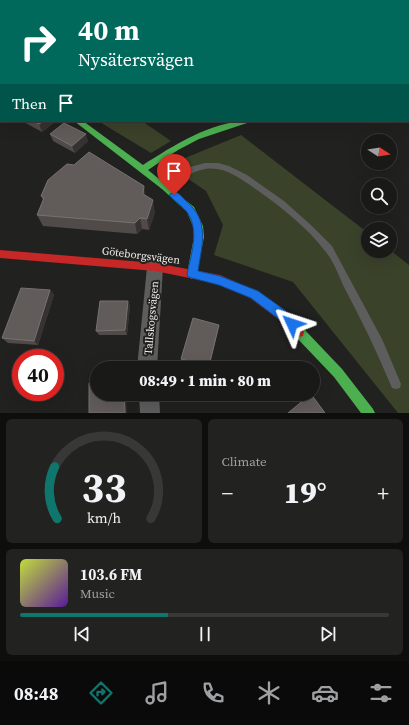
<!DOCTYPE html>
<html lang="en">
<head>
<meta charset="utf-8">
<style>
	:root { --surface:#191918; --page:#222221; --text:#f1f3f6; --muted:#9fa0a2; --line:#373837; --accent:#0f766e }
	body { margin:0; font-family:"Source Serif 4",serif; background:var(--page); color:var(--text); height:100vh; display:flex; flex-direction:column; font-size:15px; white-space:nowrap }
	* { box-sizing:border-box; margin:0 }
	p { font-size:13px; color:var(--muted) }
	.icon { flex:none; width:22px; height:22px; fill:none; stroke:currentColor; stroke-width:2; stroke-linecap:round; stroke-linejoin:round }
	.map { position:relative; height:413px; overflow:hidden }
	.details { display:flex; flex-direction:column; gap:6px; padding:6px; background:#0e0e0d; flex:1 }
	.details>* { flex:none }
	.hud { position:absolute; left:0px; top:0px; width:409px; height:122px; box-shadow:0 4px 16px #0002,0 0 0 1px var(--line); background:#00695c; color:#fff; overflow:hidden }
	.needle { width:26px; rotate:102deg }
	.fabs { position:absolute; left:361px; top:134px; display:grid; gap:8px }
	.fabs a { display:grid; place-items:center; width:36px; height:36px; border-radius:50%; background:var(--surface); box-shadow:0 4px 16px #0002,0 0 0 1px var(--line); font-size:20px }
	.speed { position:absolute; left:12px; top:349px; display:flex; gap:8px; font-size:20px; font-weight:700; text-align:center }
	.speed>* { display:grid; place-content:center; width:52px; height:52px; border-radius:50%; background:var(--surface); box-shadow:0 4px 16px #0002,0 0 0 1px var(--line); line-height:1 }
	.speed .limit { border:6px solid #d22; background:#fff; color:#111 }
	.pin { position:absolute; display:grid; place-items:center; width:34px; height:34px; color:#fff; margin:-41px -17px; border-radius:50% 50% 50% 0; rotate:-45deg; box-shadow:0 0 4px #0007 }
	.pin .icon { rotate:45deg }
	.me { position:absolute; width:44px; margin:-22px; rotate:312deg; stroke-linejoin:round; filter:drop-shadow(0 0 3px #0008) }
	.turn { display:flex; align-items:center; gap:14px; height:84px; padding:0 12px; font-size:18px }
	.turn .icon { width:52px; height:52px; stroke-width:2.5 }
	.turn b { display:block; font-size:28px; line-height:34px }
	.then { display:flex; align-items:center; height:38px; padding:0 12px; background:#0003; gap:8px; font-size:15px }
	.big { font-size:30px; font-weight:800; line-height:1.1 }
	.details .tile { flex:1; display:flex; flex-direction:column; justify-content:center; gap:6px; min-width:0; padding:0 14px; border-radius:6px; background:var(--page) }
	.details .dial { align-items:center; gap:0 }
	.dial svg { height:104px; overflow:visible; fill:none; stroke:var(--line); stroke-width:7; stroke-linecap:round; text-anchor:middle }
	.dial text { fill:var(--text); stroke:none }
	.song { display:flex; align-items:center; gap:12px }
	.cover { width:48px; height:48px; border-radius:6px; background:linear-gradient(135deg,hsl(70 70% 55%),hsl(270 70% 35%)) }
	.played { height:4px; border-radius:2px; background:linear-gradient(90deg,var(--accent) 40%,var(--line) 40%) }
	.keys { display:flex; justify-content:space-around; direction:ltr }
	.heat { display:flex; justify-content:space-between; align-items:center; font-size:22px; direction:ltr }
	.details .tiles { flex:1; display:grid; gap:6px; grid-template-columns:1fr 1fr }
	.tile:last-child { grid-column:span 2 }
	.trip { position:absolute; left:90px; top:361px; width:230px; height:40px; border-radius:20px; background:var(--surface); box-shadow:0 4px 16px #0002,0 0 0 1px var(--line); font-weight:800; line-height:40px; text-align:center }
	.tab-bar { display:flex; height:64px; justify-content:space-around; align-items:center; background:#0a0a0a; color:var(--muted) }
	.tab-bar .icon { width:28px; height:28px }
	.tab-bar .active { color:var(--accent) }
	.tab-bar b { font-size:18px; color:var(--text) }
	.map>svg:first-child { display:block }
	.green { fill:#3a422a }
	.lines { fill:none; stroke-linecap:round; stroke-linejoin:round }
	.lane { fill:#5d5d5d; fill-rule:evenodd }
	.street { fill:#5d5d5d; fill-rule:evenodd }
	.fast { fill:#4caf50; fill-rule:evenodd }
	.jam { fill:#c62828; fill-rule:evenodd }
	.wall { fill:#504a48 }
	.shaded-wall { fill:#363231 }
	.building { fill:#615c5a; stroke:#777271 }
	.route { fill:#1a73e8; stroke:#114b97 }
	.labels { text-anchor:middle; stroke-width:4; stroke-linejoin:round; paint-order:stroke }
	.street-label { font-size:11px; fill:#eeedec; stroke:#22211f }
</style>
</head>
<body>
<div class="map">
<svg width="409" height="413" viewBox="0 0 409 413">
	<rect width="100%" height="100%" fill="#212120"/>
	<path class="green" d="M98 121H142L171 141 151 153Z
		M241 135 368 233V251L390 250 409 265V413H398L293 282 214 255 223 225 206 191 168 165Z"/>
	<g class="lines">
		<path class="lane" d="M205 163H218L229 166 247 175 284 201 312 226 332 246 382 339 401 384 400 388 396 389 392 388C378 354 362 321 345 289 339 277 334 261 325 251 307 227 281 207 257 190 241 179 225 166 205 169 191 171 179 182 168 189H162L161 187 162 185 190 167Z"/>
		<path class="street" d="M232 0H243L244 1H233Z
			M408 95H409V104H408Z
			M155 260 161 262 163 267 157 368H137L147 267 149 262Z
			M139 394H159L160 413H140Z"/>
		<path class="fast" d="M0 74H1V78H0Z
			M74 121H83L143 165C173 146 211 121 248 121L247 123 199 139 178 150 148 170 194 207 203 226 204 237 196 277 192 279 188 277 187 274 194 237 193 226 187 212 162 189Z
			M299 327 303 328 342 369 373 409 375 413H361L334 377 295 336 294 332 295 328Z"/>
		<path class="jam" d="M0 250 155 263 220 275 258 292 286 311 303 328 304 332 303 336 299 337 295 336 278 319 250 298 219 284 155 271 0 258Z"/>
	</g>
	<path class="wall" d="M99 0H235L237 1H100Z
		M255 0H409V10L408 9V1H257Z
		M409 17V66L408 65V18Z
		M1 83V103L0 102V84Z
		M22 121H56L42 132Z
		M50 134 88 141 75 153 53 141Z
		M41 196H146L155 212 149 230 142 229 137 234 43 226 37 215 43 200Z
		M50 290 54 295 38 345 8 343 2 338Z
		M130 306 127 335H99L96 331Z
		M219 325 218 330 209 368H201L182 363 181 359Z"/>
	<path class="shaded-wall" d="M44 121H56L42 132 39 124Z
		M86 134 88 141 75 153 72 146Z
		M144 186 146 198 143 194Z
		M153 200 155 212 149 230 147 219Z
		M140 218 142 229 137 234 135 223Z
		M50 290 54 295 38 345 34 341Z
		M128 301 130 306 127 335 125 330Z
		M219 325 218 330 209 368V366Z
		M124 394H126L127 413H125Z"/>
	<path class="building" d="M109 0H235L237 1H110Z
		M280 0H355L353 1H282Z
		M359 0H402L401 1H357Z
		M408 36 409 37V50H408Z
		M1 83V97H0V84Z
		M33 121H44L39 124Z
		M64 123 86 134 72 146 50 134Z
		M89 152 144 186 143 194 153 200 147 219 140 218 135 223 37 215 44 198 41 196 48 180 67 164 74 165Z
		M21 288 50 290 34 341 2 338Z
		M100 301H128L125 330 96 331Z
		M193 318 219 325 209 366 181 359Z
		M97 382V394H124L125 413H89V383Z
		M311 394 325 413H288Z"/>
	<path class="route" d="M174 191C179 193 182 197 186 201 210 221 202 244 198 271L220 276 258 291 286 311 295 320 297 324 295 328 292 329 251 298 219 285 188 277 187 274C191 255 200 230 187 212 183 207 176 202 171 197L169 195Z"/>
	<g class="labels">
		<g class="street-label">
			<text transform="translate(141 255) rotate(7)" y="4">Göteborgsvägen</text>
			<text transform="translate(151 318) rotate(-85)" y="4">Tallskogsvägen</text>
		</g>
	</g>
</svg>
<div class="fabs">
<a><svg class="needle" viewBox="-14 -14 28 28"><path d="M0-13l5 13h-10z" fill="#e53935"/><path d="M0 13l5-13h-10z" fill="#9fa0a2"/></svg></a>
<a><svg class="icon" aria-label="search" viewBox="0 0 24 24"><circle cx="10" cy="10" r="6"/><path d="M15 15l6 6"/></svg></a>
<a><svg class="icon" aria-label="layers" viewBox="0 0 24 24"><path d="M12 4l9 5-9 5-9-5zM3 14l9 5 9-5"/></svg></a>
</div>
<div class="speed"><div class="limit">40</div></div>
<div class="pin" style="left:174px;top:195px;background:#d93025"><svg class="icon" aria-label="arrive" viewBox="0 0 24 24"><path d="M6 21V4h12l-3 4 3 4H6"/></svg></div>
<svg class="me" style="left:292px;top:324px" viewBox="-20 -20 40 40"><path d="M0-17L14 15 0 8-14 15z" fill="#1a73e8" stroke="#fff" stroke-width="4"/></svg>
<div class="trip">08:49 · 1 min · 80 m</div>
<div class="hud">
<div class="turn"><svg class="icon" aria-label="right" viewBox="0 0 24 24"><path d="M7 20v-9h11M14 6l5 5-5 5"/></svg><div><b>40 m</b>Nysätersvägen</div></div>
<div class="then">Then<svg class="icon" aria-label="arrive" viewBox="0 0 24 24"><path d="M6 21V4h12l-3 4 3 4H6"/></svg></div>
</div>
</div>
<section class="details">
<div class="tiles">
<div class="tile dial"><svg viewBox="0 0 100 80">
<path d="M14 69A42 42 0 1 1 86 69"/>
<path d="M14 69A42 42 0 0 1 12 29" stroke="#0f766e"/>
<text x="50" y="56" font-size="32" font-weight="700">33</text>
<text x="50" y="72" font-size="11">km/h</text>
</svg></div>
<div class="tile"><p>Climate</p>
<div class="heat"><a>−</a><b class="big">19°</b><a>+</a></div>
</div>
<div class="tile">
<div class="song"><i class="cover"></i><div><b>103.6 FM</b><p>Music</p></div></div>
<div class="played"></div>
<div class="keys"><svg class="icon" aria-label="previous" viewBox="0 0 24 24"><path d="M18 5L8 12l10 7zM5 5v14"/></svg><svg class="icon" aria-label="pause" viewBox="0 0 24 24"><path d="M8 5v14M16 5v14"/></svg><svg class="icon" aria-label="next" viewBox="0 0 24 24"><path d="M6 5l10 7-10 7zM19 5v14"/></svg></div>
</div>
</div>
</section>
<nav class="tab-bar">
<b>08:48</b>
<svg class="icon active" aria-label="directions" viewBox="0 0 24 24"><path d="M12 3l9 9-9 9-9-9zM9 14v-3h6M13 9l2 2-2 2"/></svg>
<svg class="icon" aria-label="music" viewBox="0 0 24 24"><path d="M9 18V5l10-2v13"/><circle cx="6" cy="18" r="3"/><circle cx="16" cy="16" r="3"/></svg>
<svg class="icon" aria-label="phone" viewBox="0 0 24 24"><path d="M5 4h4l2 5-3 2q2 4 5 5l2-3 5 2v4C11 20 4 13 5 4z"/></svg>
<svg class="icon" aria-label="climate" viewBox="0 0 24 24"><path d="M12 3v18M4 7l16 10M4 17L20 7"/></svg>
<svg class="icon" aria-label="car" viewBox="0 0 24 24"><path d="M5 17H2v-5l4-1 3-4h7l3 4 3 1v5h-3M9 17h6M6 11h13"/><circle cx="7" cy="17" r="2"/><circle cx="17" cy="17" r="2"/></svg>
<svg class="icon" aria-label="filters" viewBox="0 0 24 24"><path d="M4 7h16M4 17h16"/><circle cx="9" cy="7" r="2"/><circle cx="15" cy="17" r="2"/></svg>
</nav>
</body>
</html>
